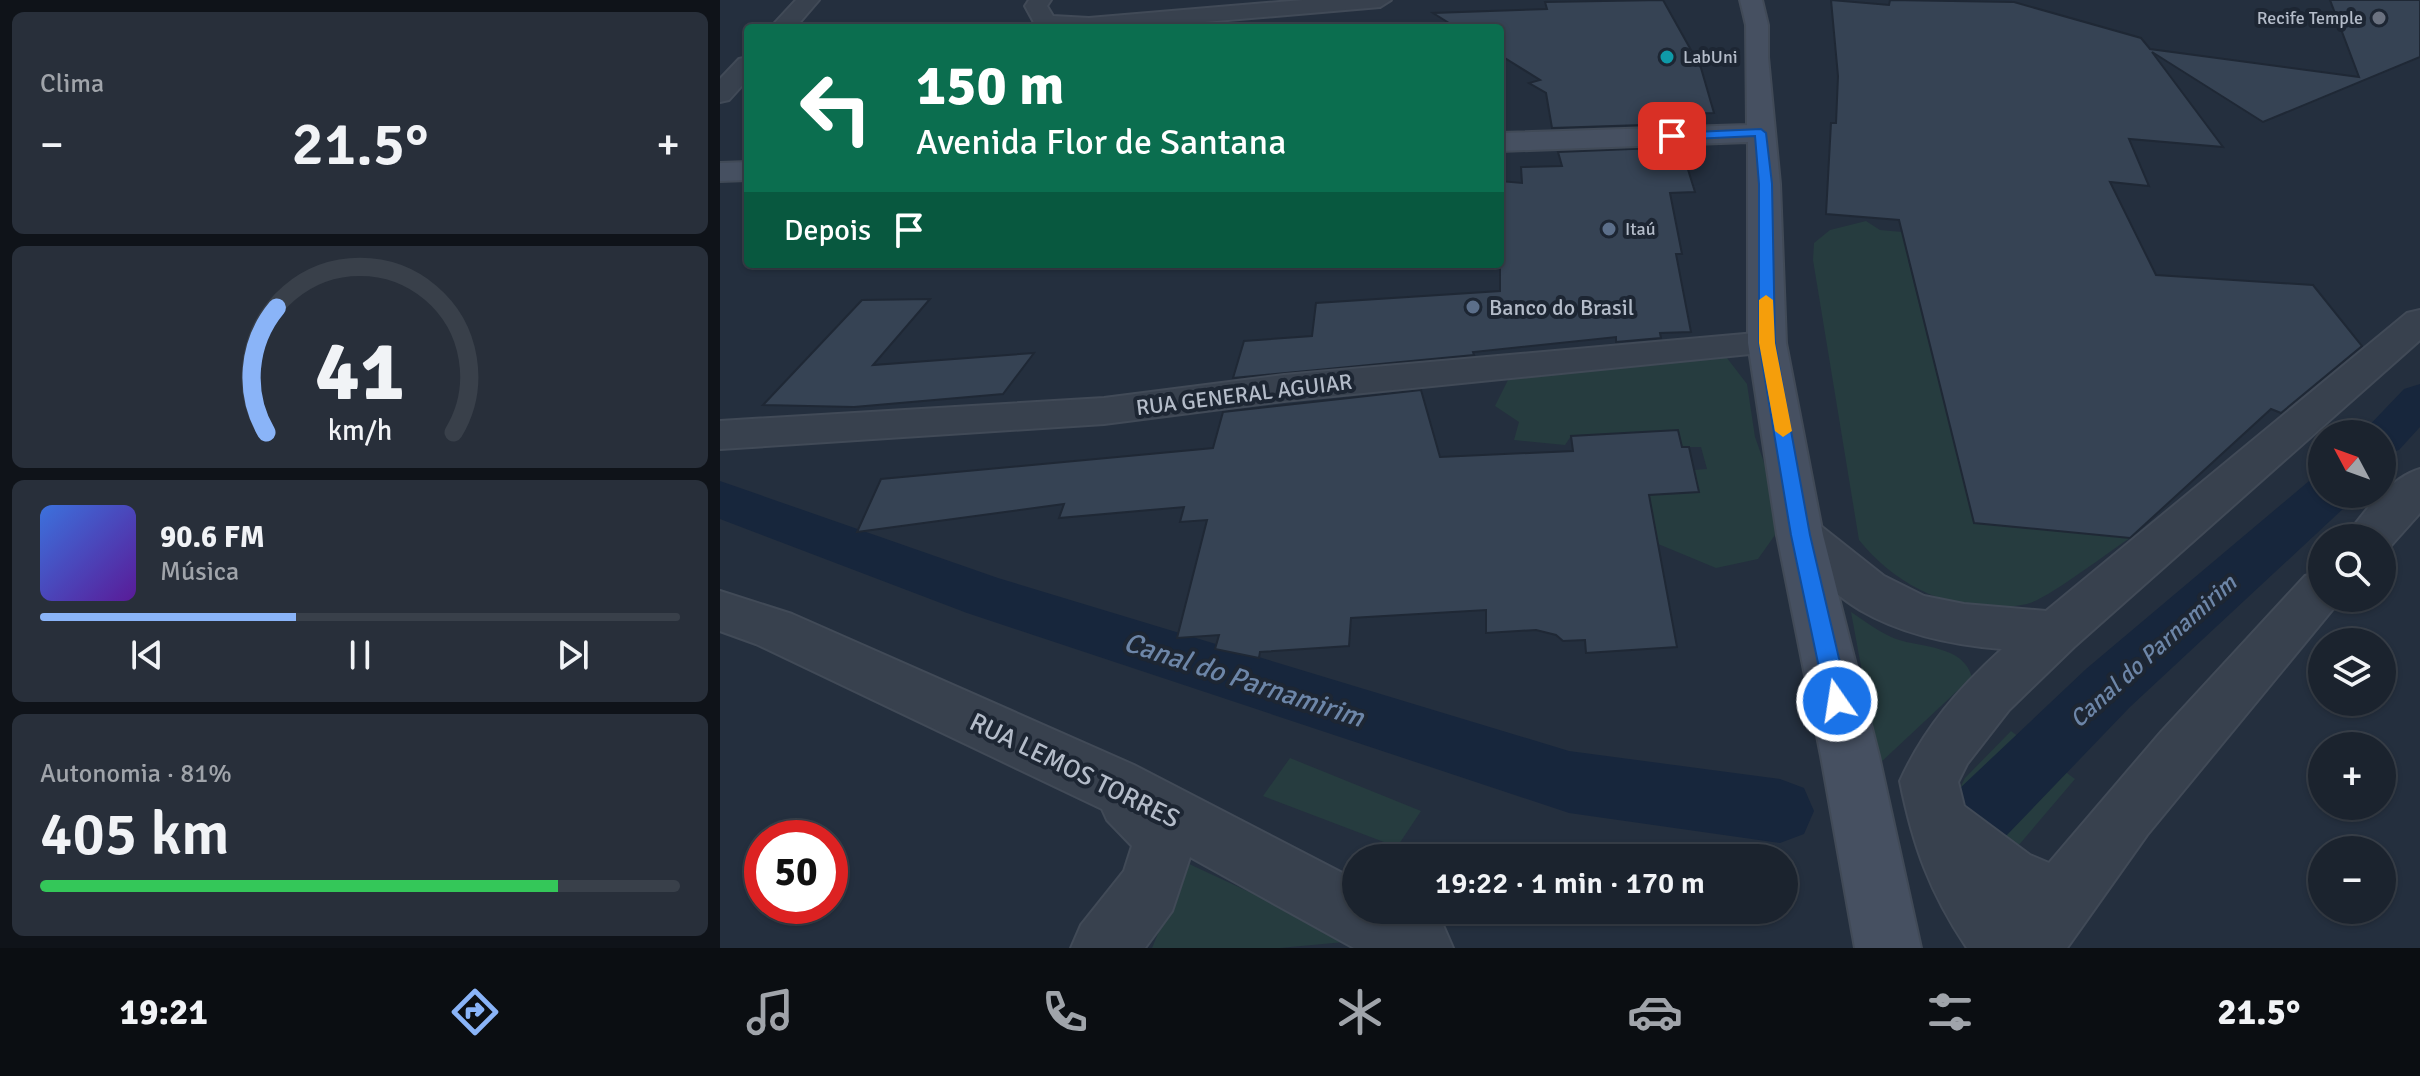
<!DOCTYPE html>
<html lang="pt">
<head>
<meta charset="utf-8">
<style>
	:root { --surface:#1b232e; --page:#282f3a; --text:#f1f3f6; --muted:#a0a4aa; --line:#39404a; --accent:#8ab4f8 }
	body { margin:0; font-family:Signika,sans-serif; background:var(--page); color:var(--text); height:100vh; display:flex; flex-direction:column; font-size:30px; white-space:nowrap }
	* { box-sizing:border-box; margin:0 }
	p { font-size:26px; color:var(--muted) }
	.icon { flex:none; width:44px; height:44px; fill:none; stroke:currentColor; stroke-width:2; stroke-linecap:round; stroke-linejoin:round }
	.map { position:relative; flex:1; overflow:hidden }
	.panel { display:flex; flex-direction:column; gap:12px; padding:12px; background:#0f1319; width:720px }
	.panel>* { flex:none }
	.hud { position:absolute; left:24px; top:24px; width:760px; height:244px; border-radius:8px; box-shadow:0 2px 6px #0004,0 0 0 2px var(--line); background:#0b6e4f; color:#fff; overflow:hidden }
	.needle { width:52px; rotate:311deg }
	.fabs { position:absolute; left:1588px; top:420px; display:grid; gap:16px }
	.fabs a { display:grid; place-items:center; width:88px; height:88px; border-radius:50%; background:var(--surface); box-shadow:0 2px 6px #0004,0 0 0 2px var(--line); font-size:40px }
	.speed { position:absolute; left:24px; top:820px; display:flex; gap:16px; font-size:40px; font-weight:700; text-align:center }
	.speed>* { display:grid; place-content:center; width:104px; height:104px; border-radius:50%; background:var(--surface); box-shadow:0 2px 6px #0004,0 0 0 2px var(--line); line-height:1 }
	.speed .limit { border:12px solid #d22; background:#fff; color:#111 }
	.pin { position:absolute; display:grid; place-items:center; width:68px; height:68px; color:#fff; margin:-34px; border-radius:16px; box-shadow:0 4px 12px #0006 }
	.me { position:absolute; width:88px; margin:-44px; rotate:347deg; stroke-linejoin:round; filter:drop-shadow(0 0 6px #0008) }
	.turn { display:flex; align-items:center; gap:28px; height:168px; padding:0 40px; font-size:36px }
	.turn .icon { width:104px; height:104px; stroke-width:2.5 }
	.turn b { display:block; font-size:56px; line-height:68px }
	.then { display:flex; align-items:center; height:76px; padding:0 40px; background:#0003; gap:16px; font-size:30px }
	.big { font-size:60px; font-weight:600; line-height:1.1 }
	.panel .tile { flex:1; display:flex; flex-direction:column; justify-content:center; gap:12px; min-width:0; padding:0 28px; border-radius:12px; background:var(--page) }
	.panel .dial { align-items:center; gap:0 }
	.dial svg { height:208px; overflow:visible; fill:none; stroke:var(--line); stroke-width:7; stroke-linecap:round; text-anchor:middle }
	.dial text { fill:var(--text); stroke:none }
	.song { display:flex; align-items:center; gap:24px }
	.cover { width:96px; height:96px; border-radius:12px; background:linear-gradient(135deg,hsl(220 70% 55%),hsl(270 70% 35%)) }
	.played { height:8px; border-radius:4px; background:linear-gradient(90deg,var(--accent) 40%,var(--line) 40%) }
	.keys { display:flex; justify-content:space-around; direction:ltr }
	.heat { display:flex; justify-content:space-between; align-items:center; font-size:44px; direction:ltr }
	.charge { height:12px; border-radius:6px; background:linear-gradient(90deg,#34c759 81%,var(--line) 0) }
	.trip { position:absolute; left:622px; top:844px; width:456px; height:80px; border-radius:40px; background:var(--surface); box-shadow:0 2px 6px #0004,0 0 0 2px var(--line); font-weight:600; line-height:80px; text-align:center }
	.dock { display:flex; height:128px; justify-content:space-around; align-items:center; background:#0b0e12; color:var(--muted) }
	.dock .icon { width:56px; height:56px }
	.dock .current { color:var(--accent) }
	.dock b { font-size:36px; color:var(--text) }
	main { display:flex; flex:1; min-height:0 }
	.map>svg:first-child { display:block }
	.green { fill:#263c3f }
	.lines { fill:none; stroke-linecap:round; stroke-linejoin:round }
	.canal { fill:#17263c; fill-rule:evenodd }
	.building { fill:#364354; stroke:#1f2835; stroke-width:2 }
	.minor-casing { stroke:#414a57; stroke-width:4 }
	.tertiary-casing { stroke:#414a57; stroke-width:4 }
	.secondary-casing { stroke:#414a57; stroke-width:4 }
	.minor { fill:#38414e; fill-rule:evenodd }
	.tertiary { fill:#38414e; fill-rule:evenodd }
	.secondary { fill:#465061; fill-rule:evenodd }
	.route { fill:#1a73e8; stroke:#114b97; stroke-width:2 }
	.slow { fill:#f59e0b }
	.worship-dot { fill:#6b7280; stroke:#1d2633; stroke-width:3 }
	.culture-dot { fill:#0f9aa8; stroke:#1d2633; stroke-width:3 }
	.service-dot { fill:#5c6f8a; stroke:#1d2633; stroke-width:3 }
	.labels { text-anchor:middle; stroke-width:8; stroke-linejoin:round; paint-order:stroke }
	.far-poi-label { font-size:18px; fill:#b4bcc9; stroke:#1d2633; text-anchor:start }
	.poi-label { font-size:22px; fill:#b4bcc9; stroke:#1d2633; text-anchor:start }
	.street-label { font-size:22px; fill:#b4bcc9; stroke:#1d2633 }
	.water-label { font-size:24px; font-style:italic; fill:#6d86a8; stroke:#1d2633 }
	.near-street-label { font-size:26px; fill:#b4bcc9; stroke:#1d2633 }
	.near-water-label { font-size:28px; font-style:italic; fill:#6d86a8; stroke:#1d2633 }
</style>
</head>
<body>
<main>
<section class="panel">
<div class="tile"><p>Clima</p>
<div class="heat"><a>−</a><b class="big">21.5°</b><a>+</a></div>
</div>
<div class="tile dial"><svg viewBox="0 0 100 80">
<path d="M14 69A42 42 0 1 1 86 69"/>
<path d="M14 69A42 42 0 0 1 18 21" stroke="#8ab4f8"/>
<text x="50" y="56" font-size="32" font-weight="700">41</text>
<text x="50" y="72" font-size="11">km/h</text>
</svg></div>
<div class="tile">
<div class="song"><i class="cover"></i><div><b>90.6 FM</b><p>Música</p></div></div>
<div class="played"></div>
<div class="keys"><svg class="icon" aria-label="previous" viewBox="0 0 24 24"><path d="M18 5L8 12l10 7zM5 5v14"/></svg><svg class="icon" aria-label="pause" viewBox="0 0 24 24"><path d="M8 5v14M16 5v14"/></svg><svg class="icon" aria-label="next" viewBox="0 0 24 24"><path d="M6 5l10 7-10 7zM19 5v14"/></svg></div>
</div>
<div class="tile"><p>Autonomia · 81%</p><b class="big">405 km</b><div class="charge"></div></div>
</section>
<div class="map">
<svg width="1700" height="948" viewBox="0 0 1700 948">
	<rect width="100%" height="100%" fill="#242f3e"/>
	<path class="green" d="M1146 221 1160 230 1294 242 1188 260 1254 523 1410 538C1390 551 1326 600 1307 604 1243 618 1179 590 1139 540L1093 260 1094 243 1110 230Z
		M995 352 1007 358 1027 384 1035 437 1052 485 1055 535 1038 559 996 568 931 541 888 497 979 492 974 470 987 469 981 447H962L958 430 851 436 845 445 794 440 799 422 775 406 789 378 811 369Z
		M1131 612C1145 621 1160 633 1176 639 1202 648 1243 645 1252 677L1159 764Z
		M1291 731 1355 779 1292 853 1232 804 1245 778Z
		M570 758 701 811 677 847 543 796Z
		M467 863 635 941 560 948H432Z"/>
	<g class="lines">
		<path class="canal" d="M1700 384V427L1679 450 1662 455V434H1641L1684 389Z
			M1602 477V494H1633L1625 507 1410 707 1287 835 1263 844 1239 835 1229 812 1239 789 1366 669 1589 481Z
			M0 481 278 578 849 751 1060 779 1084 788 1094 811 1084 834 1060 843 849 813 247 613 0 519Z"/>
	</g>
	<path class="building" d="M943 0 981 68 994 113 950 114 953 124 832 128 826 93 809 83 820 80 780 55V28H737L713 13 827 9 825 2Z
		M1111 0 1169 5 1170 0 1294 2 1421 38 1430 49 1639 77 1610 0H1700V57L1543 122 1432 52 1503 147 1409 139 1429 186 1390 182 1436 275 1593 285 1642 346 1561 413 1551 409 1410 538 1254 523 1179 220 1106 214 1111 123H1116L1118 76Z
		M961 147 975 192 950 193 962 254H956L971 332 940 333 941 338 896 342V337L753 352 754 355 513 378 524 341 592 336 596 303 780 291V181L802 183 801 167 842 166 838 152Z
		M210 299 153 365 314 353 283 394 134 407 43 405 142 300Z
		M701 390 720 457 853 451 851 436 958 430 962 447H969L979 492 929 495 957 647 866 653 865 640 843 641 836 635 816 630 766 633V610L631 618 629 646 540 652 539 658 495 649 499 635 457 638 487 520 460 522 464 507 339 518 344 504 137 532 161 479 493 448 503 412Z"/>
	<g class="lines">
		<g class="minor-casing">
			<path id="minor" d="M309 0H331L327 6 333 16 369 18 583 0H671L660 7 414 28H317L305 6Z
				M1047 332 1060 335 1066 343 1060 351 564 401 384 424 0 449V421L384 398 564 375Z
				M0 591 72 614 414 765 636 880V910H695L723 925 733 948H634L470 857 452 911 425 948H351L361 925 404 871 412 846 387 820 382 809 36 644 0 631Z"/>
		</g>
		<g class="tertiary-casing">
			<path id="tertiary" d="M76 0H99L75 28H50Z
				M28 57V79L9 100 0 102V79L19 59Z
				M1700 310V340L1354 647 1289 710 1247 764 1238 782 1244 806 1310 855 1329 863 1441 732 1585 576 1602 571V598H1622L1427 835 1347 948H1247C1210 893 1193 846 1180 781 1204 728 1239 688 1282 649 1233 645 1183 635 1140 610 1112 593 1088 568 1063 547L1057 535 1063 523 1080 518 1097 523 1164 576 1204 596 1244 604 1326 611 1687 313Z
				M1700 469V513L1667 550 1662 552V538H1626C1641 513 1672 477 1700 469Z"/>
		</g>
		<g class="secondary-casing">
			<path id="secondary" d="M1020 0H1042L1048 25V57L1060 184 1066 343 1103 535 1159 756 1201 948H1135L1101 756 1057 535 1028 343V142L780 151V133L1027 125 1026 25Z
				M28 162V180L0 181V163Z"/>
		</g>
		<use href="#minor" class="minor"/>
		<use href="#tertiary" class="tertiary"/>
		<use href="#secondary" class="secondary"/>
	</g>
	<path class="route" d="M1041 129 1046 133 1052 184 1055 343 1090 535 1129 701 1125 708 1117 711 1109 708 1106 701 1071 535 1039 343V184L1035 136 952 140 946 136 952 133Z"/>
	<path class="slow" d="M1046 295 1053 300 1055 343 1072 431 1063 437 1055 431 1039 343V300Z"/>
	<circle class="worship-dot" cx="1659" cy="18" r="8"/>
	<circle class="culture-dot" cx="947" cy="57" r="8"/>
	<g class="service-dot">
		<circle cx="889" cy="229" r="8"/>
		<circle cx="753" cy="307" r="8"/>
	</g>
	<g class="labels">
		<g class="far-poi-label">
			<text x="1643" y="24" text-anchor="end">Recife Temple</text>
			<text x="963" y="63">LabUni</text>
			<text x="905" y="235">Itaú</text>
		</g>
		<g class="poi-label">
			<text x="769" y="315">Banco do Brasil</text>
		</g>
		<g class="street-label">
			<text transform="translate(524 394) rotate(-7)" y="8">RUA GENERAL AGUIAR</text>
		</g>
		<g class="water-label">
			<text transform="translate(1433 651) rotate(-42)" y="8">Canal do Parnamirim</text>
		</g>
		<g class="near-street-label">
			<text transform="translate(355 770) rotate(26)" y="9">RUA LEMOS TORRES</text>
		</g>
		<g class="near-water-label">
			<text transform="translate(524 679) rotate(18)" y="10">Canal do Parnamirim</text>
		</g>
	</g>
</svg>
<div class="fabs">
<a><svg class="needle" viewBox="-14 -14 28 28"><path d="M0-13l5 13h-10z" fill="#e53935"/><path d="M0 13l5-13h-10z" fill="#a0a4aa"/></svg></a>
<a><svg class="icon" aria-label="search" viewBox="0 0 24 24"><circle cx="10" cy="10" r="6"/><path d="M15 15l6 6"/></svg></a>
<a><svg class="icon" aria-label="layers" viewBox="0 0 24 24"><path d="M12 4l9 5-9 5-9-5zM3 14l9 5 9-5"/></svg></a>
<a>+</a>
<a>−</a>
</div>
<div class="speed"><div class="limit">50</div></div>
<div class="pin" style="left:952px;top:136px;background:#d93025"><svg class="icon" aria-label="arrive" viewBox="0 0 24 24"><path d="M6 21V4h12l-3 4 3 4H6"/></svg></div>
<svg class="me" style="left:1117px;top:701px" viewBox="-20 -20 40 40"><circle r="17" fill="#1a73e8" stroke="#fff" stroke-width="3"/><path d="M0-11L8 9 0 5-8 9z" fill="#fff"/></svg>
<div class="trip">19:22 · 1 min · 170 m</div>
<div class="hud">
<div class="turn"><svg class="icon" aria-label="left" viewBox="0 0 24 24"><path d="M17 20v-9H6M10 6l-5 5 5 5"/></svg><div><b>150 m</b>Avenida Flor de Santana</div></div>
<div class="then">Depois<svg class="icon" aria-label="arrive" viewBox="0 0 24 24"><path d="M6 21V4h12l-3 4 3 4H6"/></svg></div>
</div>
</div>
</main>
<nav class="dock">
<b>19:21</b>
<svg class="icon current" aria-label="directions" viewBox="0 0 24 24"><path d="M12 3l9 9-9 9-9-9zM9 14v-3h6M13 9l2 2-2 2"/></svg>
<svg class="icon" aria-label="music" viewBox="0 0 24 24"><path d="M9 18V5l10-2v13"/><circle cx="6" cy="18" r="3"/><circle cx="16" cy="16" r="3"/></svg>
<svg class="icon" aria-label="phone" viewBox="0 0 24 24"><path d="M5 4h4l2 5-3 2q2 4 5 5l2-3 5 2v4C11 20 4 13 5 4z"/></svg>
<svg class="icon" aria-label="climate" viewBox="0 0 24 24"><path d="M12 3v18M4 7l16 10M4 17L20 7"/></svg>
<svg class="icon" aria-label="car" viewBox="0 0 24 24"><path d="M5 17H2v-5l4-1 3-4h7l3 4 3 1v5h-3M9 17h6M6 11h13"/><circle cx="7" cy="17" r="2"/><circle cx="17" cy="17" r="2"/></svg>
<svg class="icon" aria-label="filters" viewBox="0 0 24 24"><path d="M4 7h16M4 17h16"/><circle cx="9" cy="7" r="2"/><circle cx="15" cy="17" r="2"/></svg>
<b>21.5°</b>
</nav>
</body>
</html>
